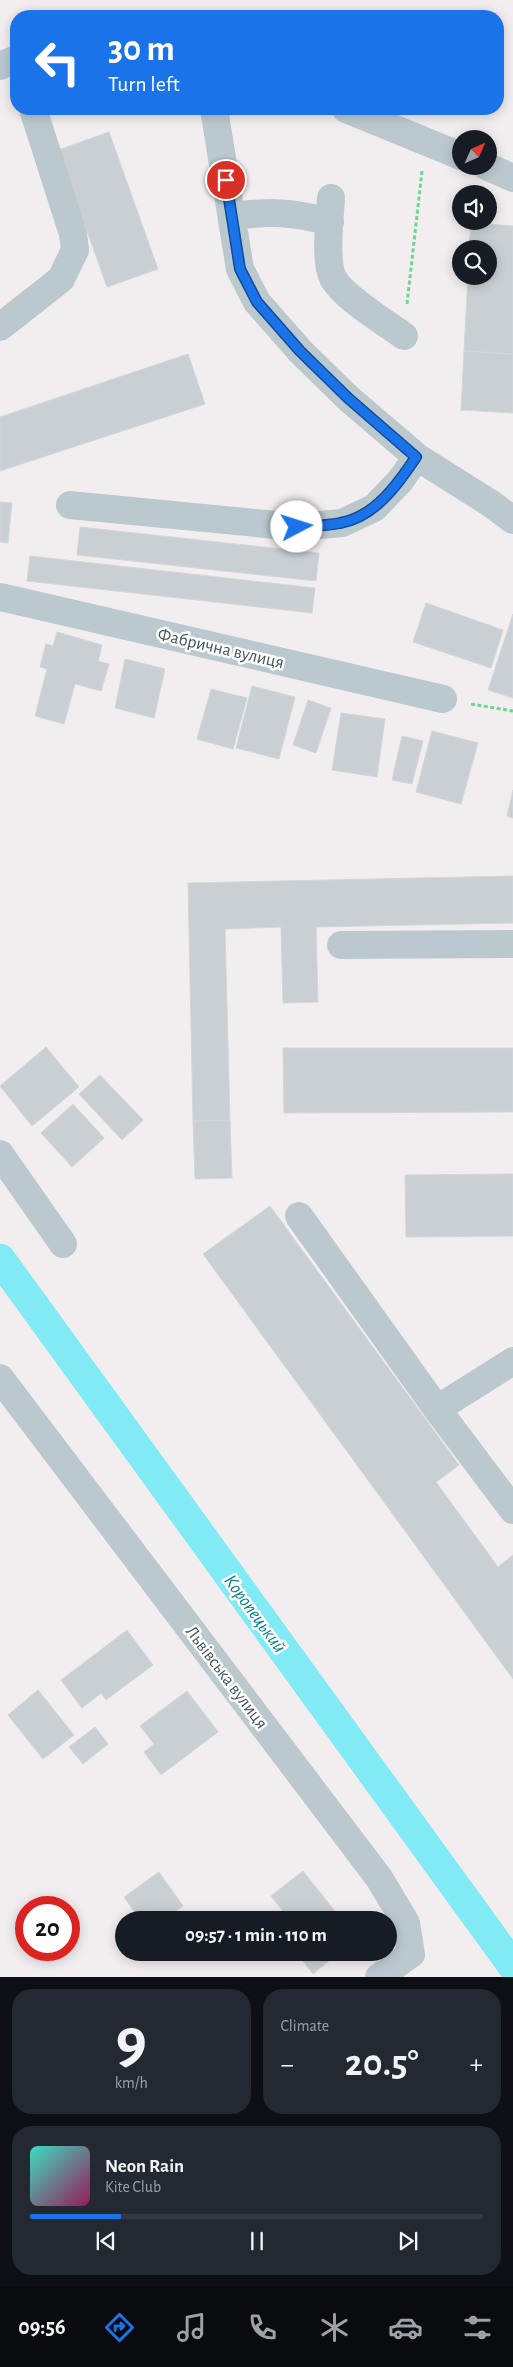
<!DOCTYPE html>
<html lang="en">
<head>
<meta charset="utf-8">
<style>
	:root { --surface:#171b24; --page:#242831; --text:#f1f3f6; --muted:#9ea1a6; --line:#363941; --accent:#1a73e8 }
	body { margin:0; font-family:"Alegreya Sans",sans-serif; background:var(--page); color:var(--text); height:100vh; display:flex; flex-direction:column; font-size:19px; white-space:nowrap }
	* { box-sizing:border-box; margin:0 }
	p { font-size:16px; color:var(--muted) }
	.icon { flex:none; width:28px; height:28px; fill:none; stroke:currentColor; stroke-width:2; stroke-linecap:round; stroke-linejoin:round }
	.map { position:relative; height:1977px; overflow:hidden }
	.panel { display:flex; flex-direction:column; gap:12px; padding:12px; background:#0d0f14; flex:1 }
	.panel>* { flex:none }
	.banner { position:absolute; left:10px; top:10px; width:494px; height:105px; border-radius:20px; box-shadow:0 2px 12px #0003; background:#1a73e8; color:#fff; overflow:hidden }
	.needle { width:32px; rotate:45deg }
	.tools { position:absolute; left:452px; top:130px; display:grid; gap:10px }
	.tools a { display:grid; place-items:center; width:45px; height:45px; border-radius:50%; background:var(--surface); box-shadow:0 2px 12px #0003; font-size:25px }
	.speed { position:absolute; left:15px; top:1896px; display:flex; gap:10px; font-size:25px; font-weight:700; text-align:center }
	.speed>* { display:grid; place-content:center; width:65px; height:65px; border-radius:50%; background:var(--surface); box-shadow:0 2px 12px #0003; line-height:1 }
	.speed .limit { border:8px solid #d22; background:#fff; color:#111 }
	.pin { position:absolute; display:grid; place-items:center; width:42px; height:42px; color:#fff; margin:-21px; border:2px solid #fff; border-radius:50%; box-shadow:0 1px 5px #0007 }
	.me { position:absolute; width:55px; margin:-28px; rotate:85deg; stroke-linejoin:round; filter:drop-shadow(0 0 4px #0008) }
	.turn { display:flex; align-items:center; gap:18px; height:105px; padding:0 15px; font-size:22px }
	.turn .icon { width:65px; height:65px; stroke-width:2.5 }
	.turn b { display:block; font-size:35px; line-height:42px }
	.big { font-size:38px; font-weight:600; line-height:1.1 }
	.panel .widget { flex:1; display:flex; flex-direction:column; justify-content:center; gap:8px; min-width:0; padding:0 18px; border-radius:20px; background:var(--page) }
	.panel .dial { align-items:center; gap:0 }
	.dial b { font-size:65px; line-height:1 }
	.song { display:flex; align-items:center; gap:15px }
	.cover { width:60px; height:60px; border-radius:8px; background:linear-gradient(135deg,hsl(170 70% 55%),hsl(330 70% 35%)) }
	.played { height:5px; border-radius:2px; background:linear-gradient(90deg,var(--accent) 20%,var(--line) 20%) }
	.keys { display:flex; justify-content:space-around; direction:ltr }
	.heat { display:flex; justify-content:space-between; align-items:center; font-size:28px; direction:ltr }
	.panel .tiles { flex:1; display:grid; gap:12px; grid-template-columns:1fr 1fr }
	.widget:last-child { grid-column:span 2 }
	.trip { position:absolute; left:115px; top:1911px; width:282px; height:50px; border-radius:25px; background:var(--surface); box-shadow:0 2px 12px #0003; font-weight:600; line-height:50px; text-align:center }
	.dock { display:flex; height:80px; justify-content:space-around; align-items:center; background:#090b0e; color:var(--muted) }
	.dock .icon { width:35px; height:35px }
	.dock .on { color:var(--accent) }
	.dock b { font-size:22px; color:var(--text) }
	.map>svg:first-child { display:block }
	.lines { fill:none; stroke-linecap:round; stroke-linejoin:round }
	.canal { stroke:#81eaf5; stroke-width:31 }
	.building { fill:#cacfd4; stroke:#d2d6db }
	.path { stroke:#6dd696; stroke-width:3; stroke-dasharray:4 2.5; stroke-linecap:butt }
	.minor { stroke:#bbc9cf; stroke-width:28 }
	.route-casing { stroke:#114b97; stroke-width:12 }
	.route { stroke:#1a73e8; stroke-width:9 }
	.labels { text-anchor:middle; stroke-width:5; stroke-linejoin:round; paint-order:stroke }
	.street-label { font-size:18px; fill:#45555e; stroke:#fff }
	.water-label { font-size:19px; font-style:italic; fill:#047f8d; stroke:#fff }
</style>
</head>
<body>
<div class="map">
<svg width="513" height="1977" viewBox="0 0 513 1977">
	<rect width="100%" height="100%" fill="#f2eeef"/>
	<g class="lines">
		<path class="canal" d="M0 1259 513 1966"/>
	</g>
	<path class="building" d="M109 132 158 269 107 287 58 150Z
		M471 223 513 226V354L464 351 468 276H489V249H469Z
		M464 351 513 354V413L461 410Z
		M188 354 205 404 0 471V417Z
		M0 502 12 503 8 543 0 542Z
		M80 527 319 553 316 581 77 555Z
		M30 556 315 588 312 613 27 581Z
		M426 603 503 630 491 668 413 642Z
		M513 614V698L488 690Z
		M57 632 102 645 98 661 109 664 101 691 75 684 64 724 35 716 47 669 40 667 46 644 53 646Z
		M125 659 165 669 154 718 115 708Z
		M252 686 295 697 279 759 236 748Z
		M211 689 247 698 233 749 197 739Z
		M308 700 331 708 316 753 293 745Z
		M341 713 385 719 377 777 332 770Z
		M432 731 478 743 461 804 416 792Z
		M402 736 423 741 412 784 392 780Z
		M513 790V818L507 816Z
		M513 876V923L316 927 318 1002 283 1003 281 927 225 929 230 1120 193 1121 188 883Z
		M46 1047 79 1087 32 1126 0 1086Z
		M283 1048H513V1112L284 1113Z
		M100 1075 143 1120 122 1140 79 1094Z
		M73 1104 104 1138 72 1167 41 1133Z
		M230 1120 232 1178 195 1179 193 1121Z
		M513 1174V1236L406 1237 405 1175Z
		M270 1206 459 1465 436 1482 498 1567 513 1555V1679L203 1254Z
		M127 1630 153 1665 106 1700 101 1693 82 1708 61 1680Z
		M38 1690 74 1735 43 1759 8 1715Z
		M187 1691 218 1732 161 1775 144 1752 154 1744 140 1726Z
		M95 1727 108 1744 83 1764 69 1747Z
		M303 1871 342 1920H290L271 1896Z
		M159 1872 183 1906 163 1920H140L124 1897Z
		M296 1952H340L313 1974Z"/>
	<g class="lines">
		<path class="path" d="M407 304 422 171
			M471 704 513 711"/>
		<path class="minor" d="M0 66 16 59
			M214 109 240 269 257 302 300 351 348 398 417 457 490 503 513 520
			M346 109 461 156
			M486 166 513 178
			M331 198C330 218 324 260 333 278 343 297 386 323 404 336
			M232 216C270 211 293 212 330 222
			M0 327 61 279 75 250 73 234 33 109
			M70 505 297 527 342 523 374 508 400 481 417 457
			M0 597 443 699
			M341 945 513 944
			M0 1154 63 1244
			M299 1216 437 1409 513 1510
			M0 1378 379 1878 406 1923 411 1954 379 1977
			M437 1409 513 1361"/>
	</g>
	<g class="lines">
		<g class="route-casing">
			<path id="route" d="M226 180 240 269 257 302 300 351 348 398 416 457C398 484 375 517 340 523 326 526 311 526 297 527"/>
		</g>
		<use href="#route" class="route"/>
	</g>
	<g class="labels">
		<g class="street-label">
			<text transform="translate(221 648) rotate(13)" y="6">Фабрична вулиця</text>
			<text transform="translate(227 1677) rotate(53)" y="6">Львівська вулиця</text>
		</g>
		<g class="water-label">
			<text transform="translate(256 1613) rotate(54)" y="7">Коропецький</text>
		</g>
	</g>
</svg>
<div class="tools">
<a><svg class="needle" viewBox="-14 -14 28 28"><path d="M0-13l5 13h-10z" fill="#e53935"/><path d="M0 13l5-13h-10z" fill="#9ea1a6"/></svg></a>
<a><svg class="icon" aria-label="sound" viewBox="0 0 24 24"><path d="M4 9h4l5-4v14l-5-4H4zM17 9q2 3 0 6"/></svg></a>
<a><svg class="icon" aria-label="search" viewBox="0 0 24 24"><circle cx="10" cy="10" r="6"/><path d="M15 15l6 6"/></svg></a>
</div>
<div class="speed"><div class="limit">20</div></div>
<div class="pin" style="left:226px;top:180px;background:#d93025"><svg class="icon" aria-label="arrive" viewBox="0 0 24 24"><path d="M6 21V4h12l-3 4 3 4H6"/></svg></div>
<svg class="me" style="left:297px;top:527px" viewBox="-20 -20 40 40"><circle r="19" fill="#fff"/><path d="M0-13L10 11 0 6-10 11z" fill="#1a73e8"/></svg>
<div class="trip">09:57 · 1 min · 110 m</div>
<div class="banner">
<div class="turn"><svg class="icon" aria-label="left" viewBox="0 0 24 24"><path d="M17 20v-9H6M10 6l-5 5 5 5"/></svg><div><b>30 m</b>Turn left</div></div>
</div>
</div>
<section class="panel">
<div class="tiles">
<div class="widget dial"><b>9</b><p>km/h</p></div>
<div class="widget"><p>Climate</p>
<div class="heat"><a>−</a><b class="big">20.5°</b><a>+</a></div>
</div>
<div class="widget">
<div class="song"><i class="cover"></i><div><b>Neon Rain</b><p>Kite Club</p></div></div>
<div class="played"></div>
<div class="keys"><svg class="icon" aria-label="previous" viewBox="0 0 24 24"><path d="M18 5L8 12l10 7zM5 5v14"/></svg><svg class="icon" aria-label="pause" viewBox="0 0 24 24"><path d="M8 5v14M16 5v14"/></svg><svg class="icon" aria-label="next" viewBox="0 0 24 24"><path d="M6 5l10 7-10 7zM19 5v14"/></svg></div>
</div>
</div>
</section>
<nav class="dock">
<b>09:56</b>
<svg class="icon on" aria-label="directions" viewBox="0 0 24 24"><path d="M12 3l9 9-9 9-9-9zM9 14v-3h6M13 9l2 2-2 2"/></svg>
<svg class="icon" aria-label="music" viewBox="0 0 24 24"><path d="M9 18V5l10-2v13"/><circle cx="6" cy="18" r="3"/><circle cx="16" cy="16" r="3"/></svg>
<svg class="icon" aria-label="phone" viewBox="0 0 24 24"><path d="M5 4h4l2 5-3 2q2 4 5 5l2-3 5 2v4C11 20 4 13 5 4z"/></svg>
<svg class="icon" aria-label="climate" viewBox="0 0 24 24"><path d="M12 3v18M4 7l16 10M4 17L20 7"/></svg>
<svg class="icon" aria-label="car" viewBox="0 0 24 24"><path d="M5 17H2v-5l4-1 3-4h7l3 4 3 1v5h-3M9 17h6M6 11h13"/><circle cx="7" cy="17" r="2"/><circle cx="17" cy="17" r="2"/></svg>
<svg class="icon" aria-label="filters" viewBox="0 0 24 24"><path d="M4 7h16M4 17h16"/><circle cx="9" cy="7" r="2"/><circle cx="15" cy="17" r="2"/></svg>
</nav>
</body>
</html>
